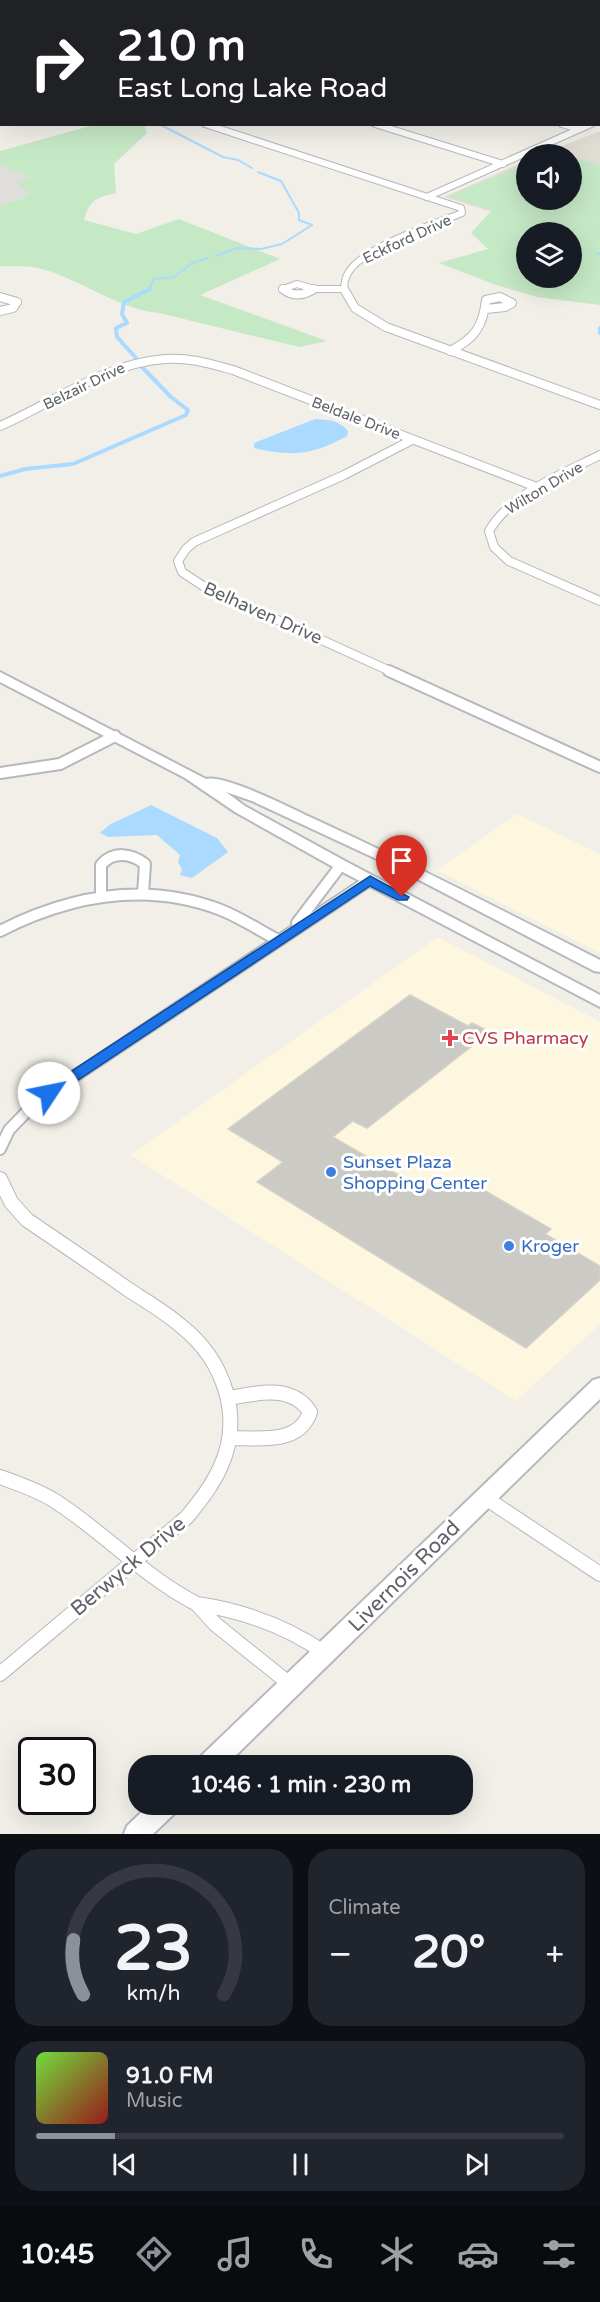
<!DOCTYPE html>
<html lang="en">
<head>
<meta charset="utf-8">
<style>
	:root { --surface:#171b24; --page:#20242c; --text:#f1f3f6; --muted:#9ea1a6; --line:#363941; --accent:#8c9099 }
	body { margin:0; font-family:"Varela Round",sans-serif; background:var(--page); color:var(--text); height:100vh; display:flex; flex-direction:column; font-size:22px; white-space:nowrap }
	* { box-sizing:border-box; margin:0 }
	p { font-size:20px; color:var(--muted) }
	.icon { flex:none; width:33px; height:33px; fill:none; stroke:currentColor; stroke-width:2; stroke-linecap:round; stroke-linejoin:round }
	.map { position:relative; height:1834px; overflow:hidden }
	.panel { display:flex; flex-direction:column; gap:15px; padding:15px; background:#0d0f14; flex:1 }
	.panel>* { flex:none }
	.top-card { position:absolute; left:0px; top:0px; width:600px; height:126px; box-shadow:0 6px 24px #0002; background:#202124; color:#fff; overflow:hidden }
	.tools { position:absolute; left:516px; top:144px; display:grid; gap:12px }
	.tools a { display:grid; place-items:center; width:66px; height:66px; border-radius:50%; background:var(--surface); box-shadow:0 6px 24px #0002; font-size:30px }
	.speed { position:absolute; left:18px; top:1737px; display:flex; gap:12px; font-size:30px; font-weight:700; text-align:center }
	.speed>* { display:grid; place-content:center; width:78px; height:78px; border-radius:50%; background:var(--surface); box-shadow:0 6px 24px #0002; line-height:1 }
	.speed .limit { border:3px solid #111; border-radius:9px; background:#fff; color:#111 }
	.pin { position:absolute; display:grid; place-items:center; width:51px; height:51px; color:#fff; margin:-62px -26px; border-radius:50% 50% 50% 0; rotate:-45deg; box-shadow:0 0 6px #0007 }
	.pin .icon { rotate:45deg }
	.me { position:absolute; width:66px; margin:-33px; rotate:56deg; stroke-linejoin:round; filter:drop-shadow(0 0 4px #0008) }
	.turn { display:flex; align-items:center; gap:21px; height:126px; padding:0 18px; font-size:27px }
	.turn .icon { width:78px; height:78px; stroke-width:2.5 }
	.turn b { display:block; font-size:42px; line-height:51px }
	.big { font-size:45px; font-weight:800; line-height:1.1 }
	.panel .tile { flex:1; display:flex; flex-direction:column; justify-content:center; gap:9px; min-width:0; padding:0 21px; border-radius:24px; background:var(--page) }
	.panel .dial { align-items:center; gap:0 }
	.dial svg { height:156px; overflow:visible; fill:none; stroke:var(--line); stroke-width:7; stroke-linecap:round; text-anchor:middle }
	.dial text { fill:var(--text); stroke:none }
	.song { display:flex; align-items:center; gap:18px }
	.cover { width:72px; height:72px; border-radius:9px; background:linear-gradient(135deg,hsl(100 70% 55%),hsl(0 70% 35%)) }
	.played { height:6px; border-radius:3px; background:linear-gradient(90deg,var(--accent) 15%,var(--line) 15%) }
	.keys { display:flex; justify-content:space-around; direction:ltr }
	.heat { display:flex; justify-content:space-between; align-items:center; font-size:33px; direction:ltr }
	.panel .tiles { flex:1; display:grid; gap:15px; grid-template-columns:1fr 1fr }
	.tile:last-child { grid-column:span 2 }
	.trip { position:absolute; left:128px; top:1755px; width:345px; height:60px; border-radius:24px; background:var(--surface); box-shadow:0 6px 24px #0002; font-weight:800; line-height:60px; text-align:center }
	.tabs { display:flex; height:96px; justify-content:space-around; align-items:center; background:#090b0e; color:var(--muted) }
	.tabs .icon { width:42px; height:42px }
	.tabs .on { color:var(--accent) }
	.tabs b { font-size:27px; color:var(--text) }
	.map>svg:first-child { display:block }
	.commercial { fill:#fef7e0 }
	.industrial { fill:#e0deda }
	.education { fill:#e1ded6 }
	.green { fill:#c5e8c5; fill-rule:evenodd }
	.water { fill:#aadaff }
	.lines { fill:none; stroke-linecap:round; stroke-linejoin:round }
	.stream-far1 { stroke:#aadaff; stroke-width:2 }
	.stream { stroke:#aadaff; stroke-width:4 }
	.building { fill:#cccac5; stroke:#d6d1c6; stroke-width:1.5 }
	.street-far3-casing { stroke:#b5b8bc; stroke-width:8 }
	.street-far2-casing { stroke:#b5b8bc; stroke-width:10 }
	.street-far1-casing { stroke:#b5b8bc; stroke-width:14 }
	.street-casing { stroke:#b5b8bc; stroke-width:16 }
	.secondary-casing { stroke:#b6babf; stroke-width:4 }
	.street-far3 { stroke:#fff; stroke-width:6 }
	.street-far2 { stroke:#fff; stroke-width:8 }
	.street-far1 { stroke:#fff; stroke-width:10 }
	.street { stroke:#fff; stroke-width:14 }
	.secondary { fill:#fff; fill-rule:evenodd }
	.route { fill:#1a73e8; stroke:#114b97; stroke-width:1.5 }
	.health-dot { fill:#e0444e; stroke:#fff; stroke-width:2 }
	.shop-dot { fill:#3f7fe0; stroke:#fff; stroke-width:2 }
	.labels { text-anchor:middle; stroke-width:6; stroke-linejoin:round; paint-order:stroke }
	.far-street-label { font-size:15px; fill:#5f6368; stroke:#fff }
	.street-label { font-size:18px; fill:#5f6368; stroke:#fff }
	.health-label { font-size:18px; fill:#be3a42; stroke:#fff; text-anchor:start }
	.shop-label { font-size:18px; fill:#366cbe; stroke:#fff; text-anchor:start }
	.near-street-label { font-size:21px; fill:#5f6368; stroke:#fff }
</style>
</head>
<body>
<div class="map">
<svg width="600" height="1834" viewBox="0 0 600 1834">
	<rect width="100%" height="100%" fill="#f1efe8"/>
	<path class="commercial" d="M517 814 600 854V953L437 870Z
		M438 937 600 1022V1324L516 1401 131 1155Z"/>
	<path class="industrial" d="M0 165 32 177 30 195 0 206Z"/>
	<path class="education" d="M600 131V247L572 232H556L444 197 526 161V200H572V154H542Z"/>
	<path class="green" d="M94 125H144L147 133 114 164 116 193C96 198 90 199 84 220L136 234 179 219 280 259 200 295 327 341 299 347 159 313C118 309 82 280 42 269 29 265 13 267 0 266V206L30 195 16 182 31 177 0 165V151Z
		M572 157 600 165V305L537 297 496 285 439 263 488 249 471 233 492 210 448 196 526 164V200H572ZM526 232H572V278H526Z"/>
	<path class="water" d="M315 419C329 420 339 420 348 431L347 436C312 455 293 457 254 448V443Z
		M151 805 217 838 228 852 192 878 180 875 182 869 178 862 180 855 157 835 108 837 100 833 109 825Z"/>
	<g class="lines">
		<path class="stream-far1" d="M159 124 223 157 238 160 252 168
			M597 253 600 254
			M216 256 237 248 261 249 282 244 312 225 299 220V213L281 181 258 172
			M148 291 154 279 174 277 192 263 208 258"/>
		<path class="stream" d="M600 328V333
			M136 358 117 337 116 328 127 323 122 314 124 302 150 289
			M0 476 25 469 73 464 186 415 188 410 171 397 140 365"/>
	</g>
	<path class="building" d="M410 995 468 1026 472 1023 490 1032 367 1128 353 1121 333 1137 424 1190 482 1189 551 1229 545 1234 600 1266V1280L526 1348 257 1182 283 1162 228 1129Z"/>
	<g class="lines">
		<g class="street-far3-casing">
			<path id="street-far3" d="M135 0 140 2
				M289 0 294 2
				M439 0 445 2
				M585 0 591 2
				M205 124 461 208 462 213C434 224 363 247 348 273 345 278 344 286 344 291
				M375 124 503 164
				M562 124 579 129
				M427 197 591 124
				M314 289H344
				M285 291 283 289 297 284 314 289
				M311 291 314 289"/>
		</g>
		<g class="street-far2-casing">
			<path id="street-far2" d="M283 289C293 297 303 296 314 289
				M344 289 355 308 386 327 600 405
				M0 297 17 302 13 308 0 311
				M450 351C474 339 483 327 486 300L500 297 512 303 505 307 486 309
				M0 426C53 403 106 363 165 359 189 357 211 364 233 370L539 488
				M600 455C563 474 511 493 489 531L494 547 509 561 600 601
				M392 672 203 586 182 572 178 561 186 549 194 542 344 475 412 440"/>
		</g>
		<g class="street-far1-casing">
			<path id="street-far1" d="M389 671 600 767
				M0 773 60 764 115 736
				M101 895V865C113 851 131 853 145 864L143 894
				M297 923 341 865
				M0 931C71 895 145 881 221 910 241 918 259 930 278 940
				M0 1149 9 1130 36 1102 370 880"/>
		</g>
		<g class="street-casing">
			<path id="street" d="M0 1179 11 1202 27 1220C61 1243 95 1266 129 1290 146 1301 165 1312 181 1326 224 1360 244 1417 220 1468 212 1486 199 1502 187 1517L0 1674
				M229 1398C257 1393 292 1384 310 1412 299 1445 259 1438 230 1438
				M0 1477C19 1484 38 1490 55 1501 105 1533 144 1577 197 1604
				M484 1497 600 1574
				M291 1685 215 1624 197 1604C244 1611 286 1626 325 1653"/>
		</g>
		<g class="secondary-casing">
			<path id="secondary" d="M0 672 206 779C224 774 289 807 308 816 407 861 503 911 600 960V972L594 971 396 868 252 801 226 792 245 806 347 862 600 995V1007L335 868 235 812 185 778 0 682Z
				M600 1378V1399L225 1766H196L199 1758 593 1380Z
				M150 1804H179L176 1812 153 1834H124L127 1826Z"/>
		</g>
		<use href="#street-far3" class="street-far3"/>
		<use href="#street-far2" class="street-far2"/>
		<use href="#street-far1" class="street-far1"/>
		<use href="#street" class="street"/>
		<use href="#secondary" class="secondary"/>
	</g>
	<path class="route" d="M370 876 409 897 407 900H398L370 886 54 1096H44L42 1093 44 1089Z"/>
	<path class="health-dot" d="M447 1029h6v6h6v6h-6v6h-6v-6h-6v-6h6z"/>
	<g class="shop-dot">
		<circle cx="331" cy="1172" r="6"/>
		<circle cx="509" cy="1246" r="6"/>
	</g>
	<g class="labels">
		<g class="far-street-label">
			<text transform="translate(407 239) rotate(-25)" y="5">Eckford Drive</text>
			<text transform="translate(84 386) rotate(-26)" y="5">Belzair Drive</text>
			<text transform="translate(356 418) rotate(21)" y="5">Beldale Drive</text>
			<text transform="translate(544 488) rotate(-31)" y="5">Wilton Drive</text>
		</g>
		<g class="street-label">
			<text transform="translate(263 613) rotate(24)" y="6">Belhaven Drive</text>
		</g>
		<g class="health-label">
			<text x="462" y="1044">CVS Pharmacy</text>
		</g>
		<g class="shop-label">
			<text x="343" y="1168">Sunset Plaza<tspan x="343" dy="21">Shopping Center</tspan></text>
			<text x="521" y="1252">Kroger</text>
		</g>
		<g class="near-street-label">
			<text transform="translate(128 1566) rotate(-40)" y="7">Berwyck Drive</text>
			<text transform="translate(404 1576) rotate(-45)" y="7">Livernois Road</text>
		</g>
	</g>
</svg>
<div class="tools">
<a><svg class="icon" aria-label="sound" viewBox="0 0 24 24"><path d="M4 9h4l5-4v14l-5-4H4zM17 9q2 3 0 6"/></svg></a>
<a><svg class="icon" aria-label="layers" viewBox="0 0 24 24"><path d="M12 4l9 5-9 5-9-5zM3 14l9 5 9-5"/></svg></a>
</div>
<div class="speed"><div class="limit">30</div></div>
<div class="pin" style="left:402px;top:897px;background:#d93025"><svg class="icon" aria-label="arrive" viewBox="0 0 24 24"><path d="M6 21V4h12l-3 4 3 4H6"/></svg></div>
<svg class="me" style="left:49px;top:1093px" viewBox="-20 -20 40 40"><circle r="19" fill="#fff"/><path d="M0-13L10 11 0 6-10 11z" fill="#1a73e8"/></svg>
<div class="trip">10:46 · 1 min · 230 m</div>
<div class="top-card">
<div class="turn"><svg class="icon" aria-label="right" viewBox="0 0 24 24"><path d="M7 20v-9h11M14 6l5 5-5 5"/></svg><div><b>210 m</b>East Long Lake Road</div></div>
</div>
</div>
<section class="panel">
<div class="tiles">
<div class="tile dial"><svg viewBox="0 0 100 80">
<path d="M14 69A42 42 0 1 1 86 69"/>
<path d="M14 69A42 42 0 0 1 9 41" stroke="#8c9099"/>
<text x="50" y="56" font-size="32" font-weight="700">23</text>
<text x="50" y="72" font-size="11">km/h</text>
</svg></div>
<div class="tile"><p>Climate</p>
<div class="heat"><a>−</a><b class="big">20°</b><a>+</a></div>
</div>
<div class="tile">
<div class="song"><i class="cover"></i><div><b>91.0 FM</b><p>Music</p></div></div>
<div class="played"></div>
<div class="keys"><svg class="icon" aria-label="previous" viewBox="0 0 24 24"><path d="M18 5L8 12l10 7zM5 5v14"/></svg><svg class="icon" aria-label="pause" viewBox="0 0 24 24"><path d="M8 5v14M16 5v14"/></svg><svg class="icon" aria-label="next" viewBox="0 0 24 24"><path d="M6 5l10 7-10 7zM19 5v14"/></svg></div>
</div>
</div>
</section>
<nav class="tabs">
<b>10:45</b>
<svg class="icon on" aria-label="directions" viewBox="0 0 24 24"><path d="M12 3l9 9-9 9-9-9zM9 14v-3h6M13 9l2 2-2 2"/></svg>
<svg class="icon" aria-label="music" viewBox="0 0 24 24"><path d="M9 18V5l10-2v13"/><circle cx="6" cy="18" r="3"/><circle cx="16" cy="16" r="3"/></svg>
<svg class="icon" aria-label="phone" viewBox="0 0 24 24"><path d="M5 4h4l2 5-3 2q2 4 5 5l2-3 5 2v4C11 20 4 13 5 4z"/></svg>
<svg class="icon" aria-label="climate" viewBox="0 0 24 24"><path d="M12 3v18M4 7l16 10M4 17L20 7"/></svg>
<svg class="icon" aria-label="car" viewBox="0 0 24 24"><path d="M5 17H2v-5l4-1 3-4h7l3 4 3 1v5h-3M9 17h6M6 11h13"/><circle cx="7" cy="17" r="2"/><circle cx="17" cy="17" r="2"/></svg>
<svg class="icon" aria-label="filters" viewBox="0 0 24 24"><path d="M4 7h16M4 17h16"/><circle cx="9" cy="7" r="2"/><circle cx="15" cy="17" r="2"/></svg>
</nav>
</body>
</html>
